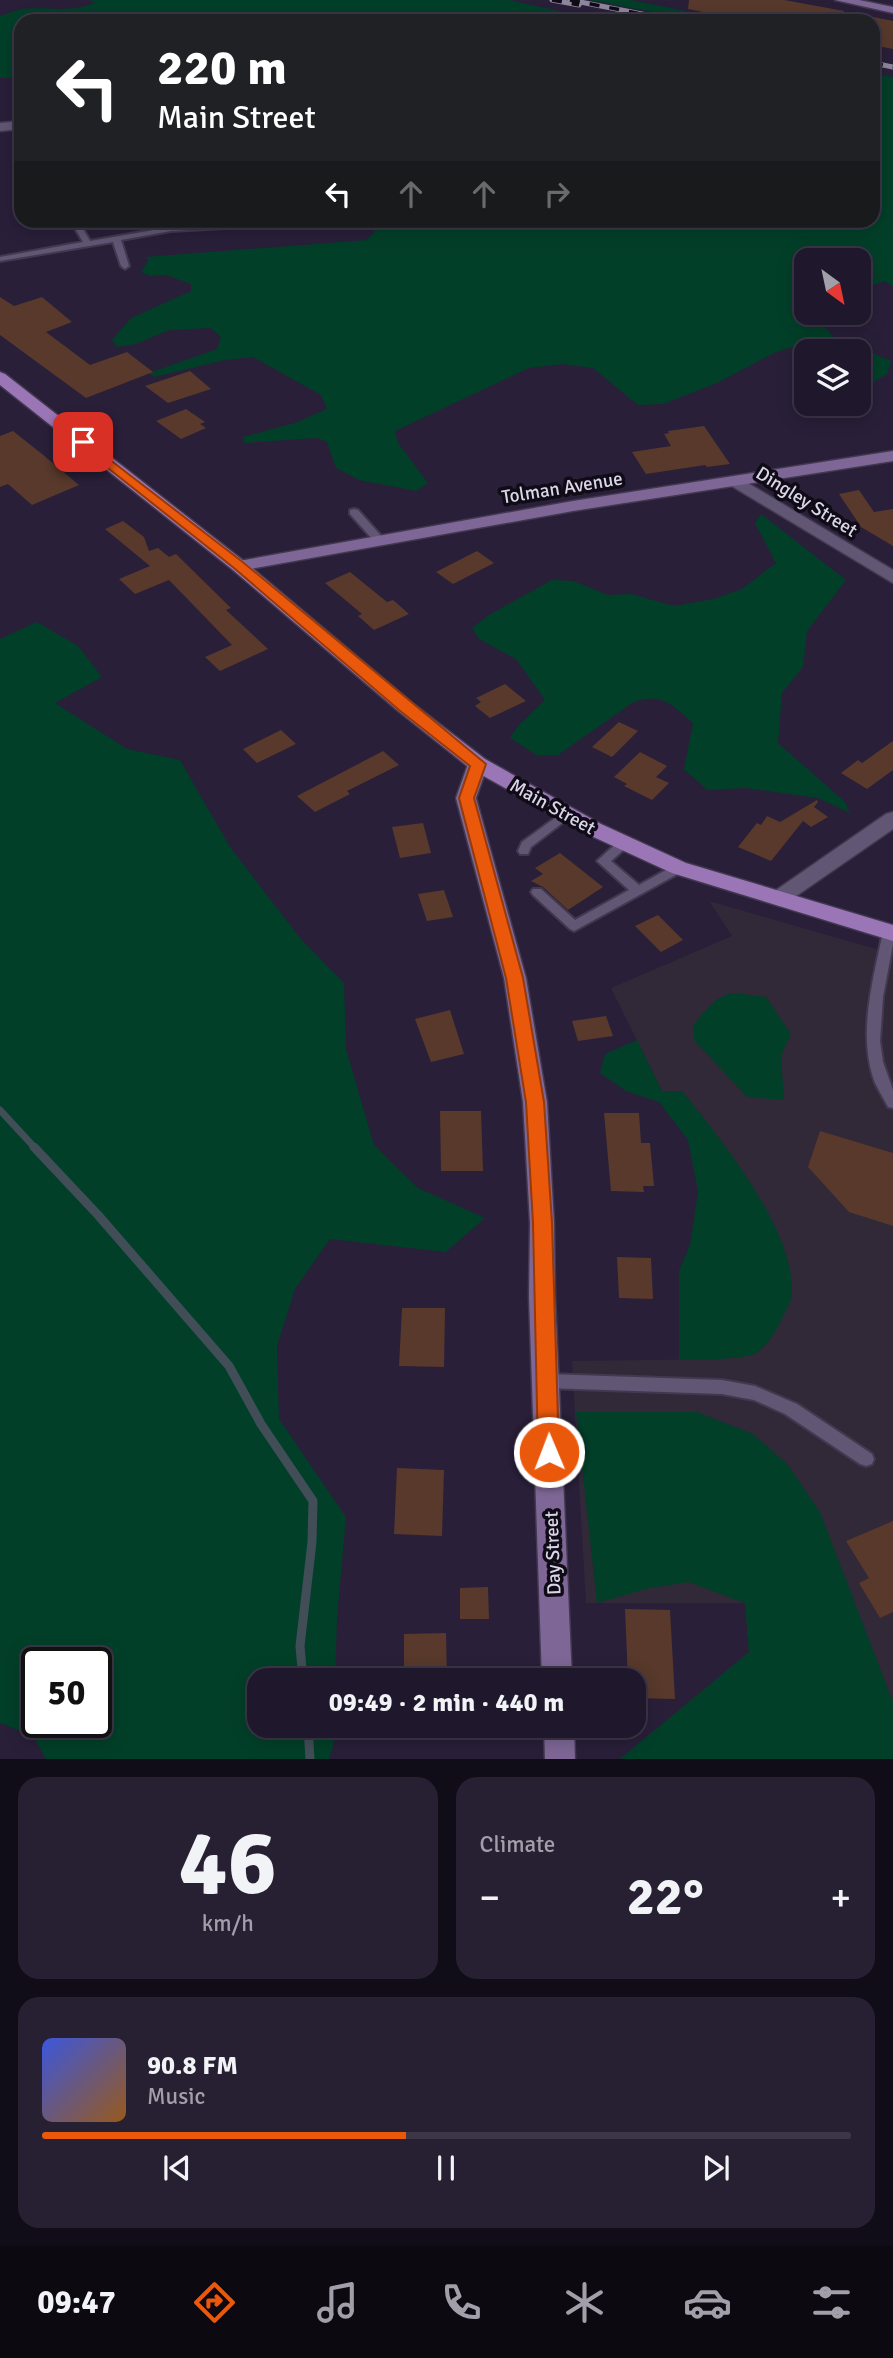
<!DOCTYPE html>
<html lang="en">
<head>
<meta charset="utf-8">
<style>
	:root { --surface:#1f172b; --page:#272033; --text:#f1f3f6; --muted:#a19fa9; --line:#3c3647; --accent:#ea580c }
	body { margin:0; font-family:Signika,sans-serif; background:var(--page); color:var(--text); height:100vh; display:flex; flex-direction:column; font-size:26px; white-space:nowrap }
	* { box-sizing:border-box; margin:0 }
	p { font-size:23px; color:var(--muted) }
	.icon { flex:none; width:38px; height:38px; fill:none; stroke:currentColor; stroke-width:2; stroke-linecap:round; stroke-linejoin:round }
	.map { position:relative; height:1759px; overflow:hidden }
	.panel { display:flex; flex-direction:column; gap:18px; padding:18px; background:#110d18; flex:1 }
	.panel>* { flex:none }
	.hud { position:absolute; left:14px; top:14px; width:866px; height:214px; border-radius:21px; box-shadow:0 4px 18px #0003,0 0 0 2px var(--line); background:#202124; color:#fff; overflow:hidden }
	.needle { width:46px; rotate:147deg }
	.buttons { position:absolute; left:794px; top:248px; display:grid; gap:14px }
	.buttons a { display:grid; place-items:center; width:77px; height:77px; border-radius:14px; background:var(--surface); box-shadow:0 4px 18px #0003,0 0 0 2px var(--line); font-size:35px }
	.speed { position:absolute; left:21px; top:1647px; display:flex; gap:14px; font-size:35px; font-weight:700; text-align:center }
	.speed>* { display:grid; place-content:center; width:91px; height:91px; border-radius:50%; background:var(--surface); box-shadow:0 4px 18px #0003,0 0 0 2px var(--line); line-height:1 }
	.speed .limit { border:4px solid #111; border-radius:10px; background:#fff; color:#111 }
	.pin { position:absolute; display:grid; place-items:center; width:60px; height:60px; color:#fff; margin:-30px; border-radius:14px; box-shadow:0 4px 10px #0006 }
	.me { position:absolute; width:77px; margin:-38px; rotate:359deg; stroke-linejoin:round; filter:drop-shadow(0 0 5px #0008) }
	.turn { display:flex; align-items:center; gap:24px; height:147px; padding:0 28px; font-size:32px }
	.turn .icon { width:91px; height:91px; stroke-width:2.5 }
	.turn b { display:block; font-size:49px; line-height:60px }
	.lanes { display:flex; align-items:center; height:66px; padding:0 28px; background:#0003; justify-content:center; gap:35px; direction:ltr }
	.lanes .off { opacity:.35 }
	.big { font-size:52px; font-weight:800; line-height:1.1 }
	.panel .card { flex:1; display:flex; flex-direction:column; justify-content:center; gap:10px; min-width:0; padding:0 24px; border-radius:21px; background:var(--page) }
	.panel .dial { align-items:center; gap:0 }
	.dial b { font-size:91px; line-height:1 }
	.song { display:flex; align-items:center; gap:21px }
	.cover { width:84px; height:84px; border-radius:10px; background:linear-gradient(135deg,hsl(230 70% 55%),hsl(30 70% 35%)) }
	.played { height:7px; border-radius:4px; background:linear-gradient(90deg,var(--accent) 45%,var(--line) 45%) }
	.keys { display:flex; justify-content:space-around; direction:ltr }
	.heat { display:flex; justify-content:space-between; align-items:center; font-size:38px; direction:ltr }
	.panel .tiles { flex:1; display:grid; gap:18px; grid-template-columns:1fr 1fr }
	.card:last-child { grid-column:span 2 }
	.trip { position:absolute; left:247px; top:1668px; width:399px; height:70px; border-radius:21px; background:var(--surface); box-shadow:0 4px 18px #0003,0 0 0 2px var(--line); font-weight:800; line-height:70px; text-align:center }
	.tab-bar { display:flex; height:112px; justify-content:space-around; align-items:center; background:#0c0911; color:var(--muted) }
	.tab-bar .icon { width:49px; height:49px }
	.tab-bar .on { color:var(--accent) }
	.tab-bar b { font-size:32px; color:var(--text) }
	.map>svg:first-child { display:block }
	.education { fill:#312838 }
	.green { fill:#023f29; fill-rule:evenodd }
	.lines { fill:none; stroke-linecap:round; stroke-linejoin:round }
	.stream-far1 { stroke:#424e57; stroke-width:7 }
	.stream { stroke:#424e57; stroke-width:9 }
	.building { fill:#58392c }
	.lane-casing { stroke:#423950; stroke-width:4 }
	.street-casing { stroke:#423950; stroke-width:3 }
	.secondary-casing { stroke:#423950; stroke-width:3 }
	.primary-casing { stroke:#423950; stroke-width:3 }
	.lane { fill:#615775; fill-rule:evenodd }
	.street { fill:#615775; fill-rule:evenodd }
	.secondary { fill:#7e6796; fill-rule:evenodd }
	.primary { fill:#9b76b6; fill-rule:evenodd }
	.rail-casing { stroke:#8f889d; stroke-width:5 }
	.rail { stroke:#100c17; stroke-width:3.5; stroke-dasharray:10; stroke-linecap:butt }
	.route { fill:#ea580c; stroke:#983908; stroke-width:2 }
	.labels { text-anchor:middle; stroke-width:7; stroke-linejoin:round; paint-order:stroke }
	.street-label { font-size:19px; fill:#dbd6e7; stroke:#100c17 }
</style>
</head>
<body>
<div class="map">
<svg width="893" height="1760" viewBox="0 0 893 1760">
	<rect width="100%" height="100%" fill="#291f39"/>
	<path class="education" d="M709 901 893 954V1759H620L749 1652 745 1603H586L572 1361 717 1359 777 1264 662 1091 611 988 732 936Z"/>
	<path class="green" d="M90 0H509L604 21H21V78H0V16C7 14 15 10 22 9 46 6 73 14 95 2Z
		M589 0H630L737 21H703Z
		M873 73 893 77V286L884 281 859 290V261H807V313H828L823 324 834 338 891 361 887 374 859 391V352H815L796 346 776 352 717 383 663 404 638 405 593 368 562 364 529 368 395 431 398 443 428 483 416 491 359 480 336 468 327 442 317 438 244 443 243 437 295 423 327 409 321 395 253 357 225 360 154 377 149 373 217 349 221 337 211 328 169 330 136 344 117 347 112 340 131 318 191 291V284L166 275 150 276 141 272 148 261 146 257 367 240 375 231 372 221 873 220Z
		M761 514 846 580 807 631 803 667 782 693 778 743 845 802 850 813 818 798 745 788 707 790 684 769 693 723C672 705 661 691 632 703L558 755H537L510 738 518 726 545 700 516 659 479 639 472 628 489 615 552 580 573 581 608 595 631 594 674 606 714 599 742 589 776 563 755 523Z
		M37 622 78 646 102 677 55 703 127 749 180 760 230 847 300 938 344 983 346 1049 374 1145 418 1188 485 1218 446 1252 330 1239 295 1289 277 1346 279 1419 346 1517 337 1618 335 1680H259V1726H334L333 1747 329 1759H46L33 1736 0 1723V639ZM96 1662V1722H37V1662Z
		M736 993 766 997 791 1034 781 1056 784 1100 747 1097 694 1040 693 1026C705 1011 716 994 736 993Z
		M637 1040 662 1091H682C721 1139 795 1230 792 1293 792 1301 786 1311 782 1318 777 1330 768 1345 758 1352 746 1360 695 1360 679 1360V1271L690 1245 698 1192 688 1140 659 1102 626 1091 600 1073 605 1054Z
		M576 1412H697L753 1434 788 1465 820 1512 893 1702V1759H620L749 1652 745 1603 688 1582 646 1589 597 1603Z"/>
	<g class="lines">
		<path class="stream-far1" d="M0 1110 36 1149"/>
		<path class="stream" d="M34 1147 98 1215 229 1366 261 1424 313 1501 312 1542 300 1646 303 1680
			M308 1726 310 1760"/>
	</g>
	<path class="building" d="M689 0H784L844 11 843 21H748L688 9Z
		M873 17 893 21V49L873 45Z
		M0 297 14 306 42 297 72 322 46 332 90 365 127 352 153 372 86 398 0 335Z
		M190 371 211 389 168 403 145 386Z
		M186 409 205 422 200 424 206 428 181 439 156 421Z
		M704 426 730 464 707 467 705 465 646 474 632 452 671 446 664 434 669 433 668 431Z
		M13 431 42 454 79 485 32 505 8 484 0 487V436Z
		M859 490 874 512 893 509V546L861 527 839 494Z
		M123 521 144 537 149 551 158 548 169 557 176 554 231 608 226 610 268 649 220 671 205 657 232 645 169 580 135 594 119 579 150 566 105 529Z
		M477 551 494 563 453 584 436 572Z
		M350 572 387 602 393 600 409 614 374 630 358 616 362 614 325 583Z
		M505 684 526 701 490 718 475 706 481 702 476 698Z
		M619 722 638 731 612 757 592 747Z
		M281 730 296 744 257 763 243 749Z
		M893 741V770L867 789 841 773 858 760 862 763Z
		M383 751 399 765 347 791 350 794 315 812 297 796Z
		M640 752 667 766 656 777 669 783 652 800 624 786 627 784 614 777Z
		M817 800 818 802 814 807 828 817 811 827 803 821 771 861 738 847 757 823 761 825 767 816 780 822Z
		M423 823 431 853 400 858 392 827Z
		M560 853 603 887 568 910 543 887 531 881 543 874 535 868Z
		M444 890 453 917 427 921 418 894Z
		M658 915 683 940 661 952 635 926Z
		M450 1010 464 1054 431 1062 415 1019Z
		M606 1016 613 1036 578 1041 572 1021Z
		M440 1111H481L483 1171H441Z
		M604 1113H639L641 1143H650L654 1186H643L644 1192 611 1191Z
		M820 1131 893 1153V1226L849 1212 808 1167Z
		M617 1257 651 1258 653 1299 619 1298Z
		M402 1308H445L444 1367 399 1366Z
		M397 1468 444 1470 442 1536 394 1534Z
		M893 1521V1612L880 1618 859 1583 869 1578 846 1541Z
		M488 1587 489 1619H460V1588Z
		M625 1609 670 1610 675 1699 634 1698V1680H628Z
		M446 1633 447 1680H404V1634Z"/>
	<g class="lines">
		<g class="lane-casing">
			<path id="lane" d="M70 220H78L90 241 171 227 279 221 283 223 279 225 171 231 121 240 129 266 125 269 121 266 113 242 0 261V257L83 242Z
				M354 509 358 510 383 538V542H375L350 514V510Z
				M566 810 570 811 572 814 570 817 531 847 528 854H520L518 851 522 842Z
				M624 839 630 843 628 846 611 861 639 885 675 865H683L685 868 683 871 574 931 570 929 533 895 531 892 533 889H541L575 920 629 890 597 861 620 840Z
				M889 927 893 929V944L883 997 880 1041 883 1062 893 1090V1108L888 1107C884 1099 879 1091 875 1083 857 1035 873 980 883 932L885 929Z
				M547 1374 722 1380 755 1386 797 1404 872 1454 874 1459 872 1464 866 1466 860 1464 785 1414 754 1400 722 1394 547 1388 542 1386 539 1381 542 1376Z"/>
		</g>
		<g class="street-casing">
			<path id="street" d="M21 121V129L0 131V123Z
				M736 476 893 570V583L730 485 728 481Z
				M893 812V829L786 903 779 906 772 903 768 898 772 893 886 814Z"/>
		</g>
		<g class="secondary-casing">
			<path id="secondary" d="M835 0H859L893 7V13Z
				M893 451V461L573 511 239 571 230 566 239 561 573 501Z
				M478 757 485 759 488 764 476 798 526 978 547 1102 554 1223 555 1297 572 1680H542L529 1297 530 1223 523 1102 504 978 456 798 468 764 471 759Z
				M544 1726H574L575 1760H545Z"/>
		</g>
		<g class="primary-casing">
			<path id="primary" d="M0 372 5 374 245 562 411 702 485 759 601 824 686 863 893 925V941L672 873 587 834 471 769 397 710 233 570 0 385Z"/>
		</g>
		<use href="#lane" class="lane"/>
		<use href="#street" class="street"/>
		<use href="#secondary" class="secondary"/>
		<use href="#primary" class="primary"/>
		<g class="rail-casing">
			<path id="rail" d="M552 0 579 5
				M570 0 678 21
				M873 63 893 67"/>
		</g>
		<use href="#rail" class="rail"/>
	</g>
	<path class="route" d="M83 439 244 563 486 764 474 798 523 978 544 1102 552 1223 559 1452 556 1459 549 1462 542 1459 538 1452 533 1223 526 1102 506 978 459 798 470 766 399 710 234 568 79 445V440Z"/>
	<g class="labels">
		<g class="street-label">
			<text transform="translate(562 487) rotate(-9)" y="7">Tolman Avenue</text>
			<text transform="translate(807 501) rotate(32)" y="7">Dingley Street</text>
			<text transform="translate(553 806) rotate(29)" y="7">Main Street</text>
			<text transform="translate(552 1553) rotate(-92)" y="7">Day Street</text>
		</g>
	</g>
</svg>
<div class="buttons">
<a><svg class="needle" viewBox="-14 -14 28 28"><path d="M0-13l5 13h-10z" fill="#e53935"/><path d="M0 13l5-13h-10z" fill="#a19fa9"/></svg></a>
<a><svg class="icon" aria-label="layers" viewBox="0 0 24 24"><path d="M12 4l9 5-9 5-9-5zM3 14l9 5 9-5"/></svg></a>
</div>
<div class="speed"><div class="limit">50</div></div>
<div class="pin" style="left:83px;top:442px;background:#d93025"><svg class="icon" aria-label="arrive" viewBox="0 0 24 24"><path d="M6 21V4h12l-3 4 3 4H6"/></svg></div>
<svg class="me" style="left:549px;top:1452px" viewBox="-20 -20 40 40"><circle r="17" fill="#ea580c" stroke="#fff" stroke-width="3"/><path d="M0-11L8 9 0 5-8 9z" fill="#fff"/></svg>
<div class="trip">09:49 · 2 min · 440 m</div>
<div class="hud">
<div class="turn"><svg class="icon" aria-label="left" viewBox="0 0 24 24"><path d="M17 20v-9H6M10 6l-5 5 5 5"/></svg><div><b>220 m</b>Main Street</div></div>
<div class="lanes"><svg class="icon" aria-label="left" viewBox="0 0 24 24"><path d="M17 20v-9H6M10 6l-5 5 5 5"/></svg><svg class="icon off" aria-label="ahead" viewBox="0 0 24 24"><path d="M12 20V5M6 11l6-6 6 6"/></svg><svg class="icon off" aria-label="ahead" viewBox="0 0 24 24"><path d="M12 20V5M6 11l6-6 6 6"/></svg><svg class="icon off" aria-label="right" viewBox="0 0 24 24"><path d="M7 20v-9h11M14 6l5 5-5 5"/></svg></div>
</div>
</div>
<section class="panel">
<div class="tiles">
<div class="card dial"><b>46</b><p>km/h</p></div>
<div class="card"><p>Climate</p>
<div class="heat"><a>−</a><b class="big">22°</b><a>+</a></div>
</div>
<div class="card">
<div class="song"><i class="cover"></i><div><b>90.8 FM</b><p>Music</p></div></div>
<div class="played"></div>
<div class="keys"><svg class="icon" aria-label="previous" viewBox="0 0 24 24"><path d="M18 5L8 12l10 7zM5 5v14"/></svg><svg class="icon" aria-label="pause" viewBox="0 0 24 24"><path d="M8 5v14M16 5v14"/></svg><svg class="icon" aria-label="next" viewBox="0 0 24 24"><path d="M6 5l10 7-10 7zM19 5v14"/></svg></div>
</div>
</div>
</section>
<nav class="tab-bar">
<b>09:47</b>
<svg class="icon on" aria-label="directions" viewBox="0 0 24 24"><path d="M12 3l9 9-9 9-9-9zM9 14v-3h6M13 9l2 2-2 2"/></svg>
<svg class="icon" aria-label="music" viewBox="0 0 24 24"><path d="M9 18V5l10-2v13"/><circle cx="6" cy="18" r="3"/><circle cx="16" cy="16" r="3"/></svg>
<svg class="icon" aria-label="phone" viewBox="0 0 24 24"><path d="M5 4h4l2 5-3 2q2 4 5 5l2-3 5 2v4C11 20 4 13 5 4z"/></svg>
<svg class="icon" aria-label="climate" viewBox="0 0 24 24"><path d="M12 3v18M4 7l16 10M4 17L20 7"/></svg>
<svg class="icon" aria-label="car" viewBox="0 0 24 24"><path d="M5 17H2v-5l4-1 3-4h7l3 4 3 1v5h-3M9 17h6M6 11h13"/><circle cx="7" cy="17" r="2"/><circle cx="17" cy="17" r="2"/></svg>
<svg class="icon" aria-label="filters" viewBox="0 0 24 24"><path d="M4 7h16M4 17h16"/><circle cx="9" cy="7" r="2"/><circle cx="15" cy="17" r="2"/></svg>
</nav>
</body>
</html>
